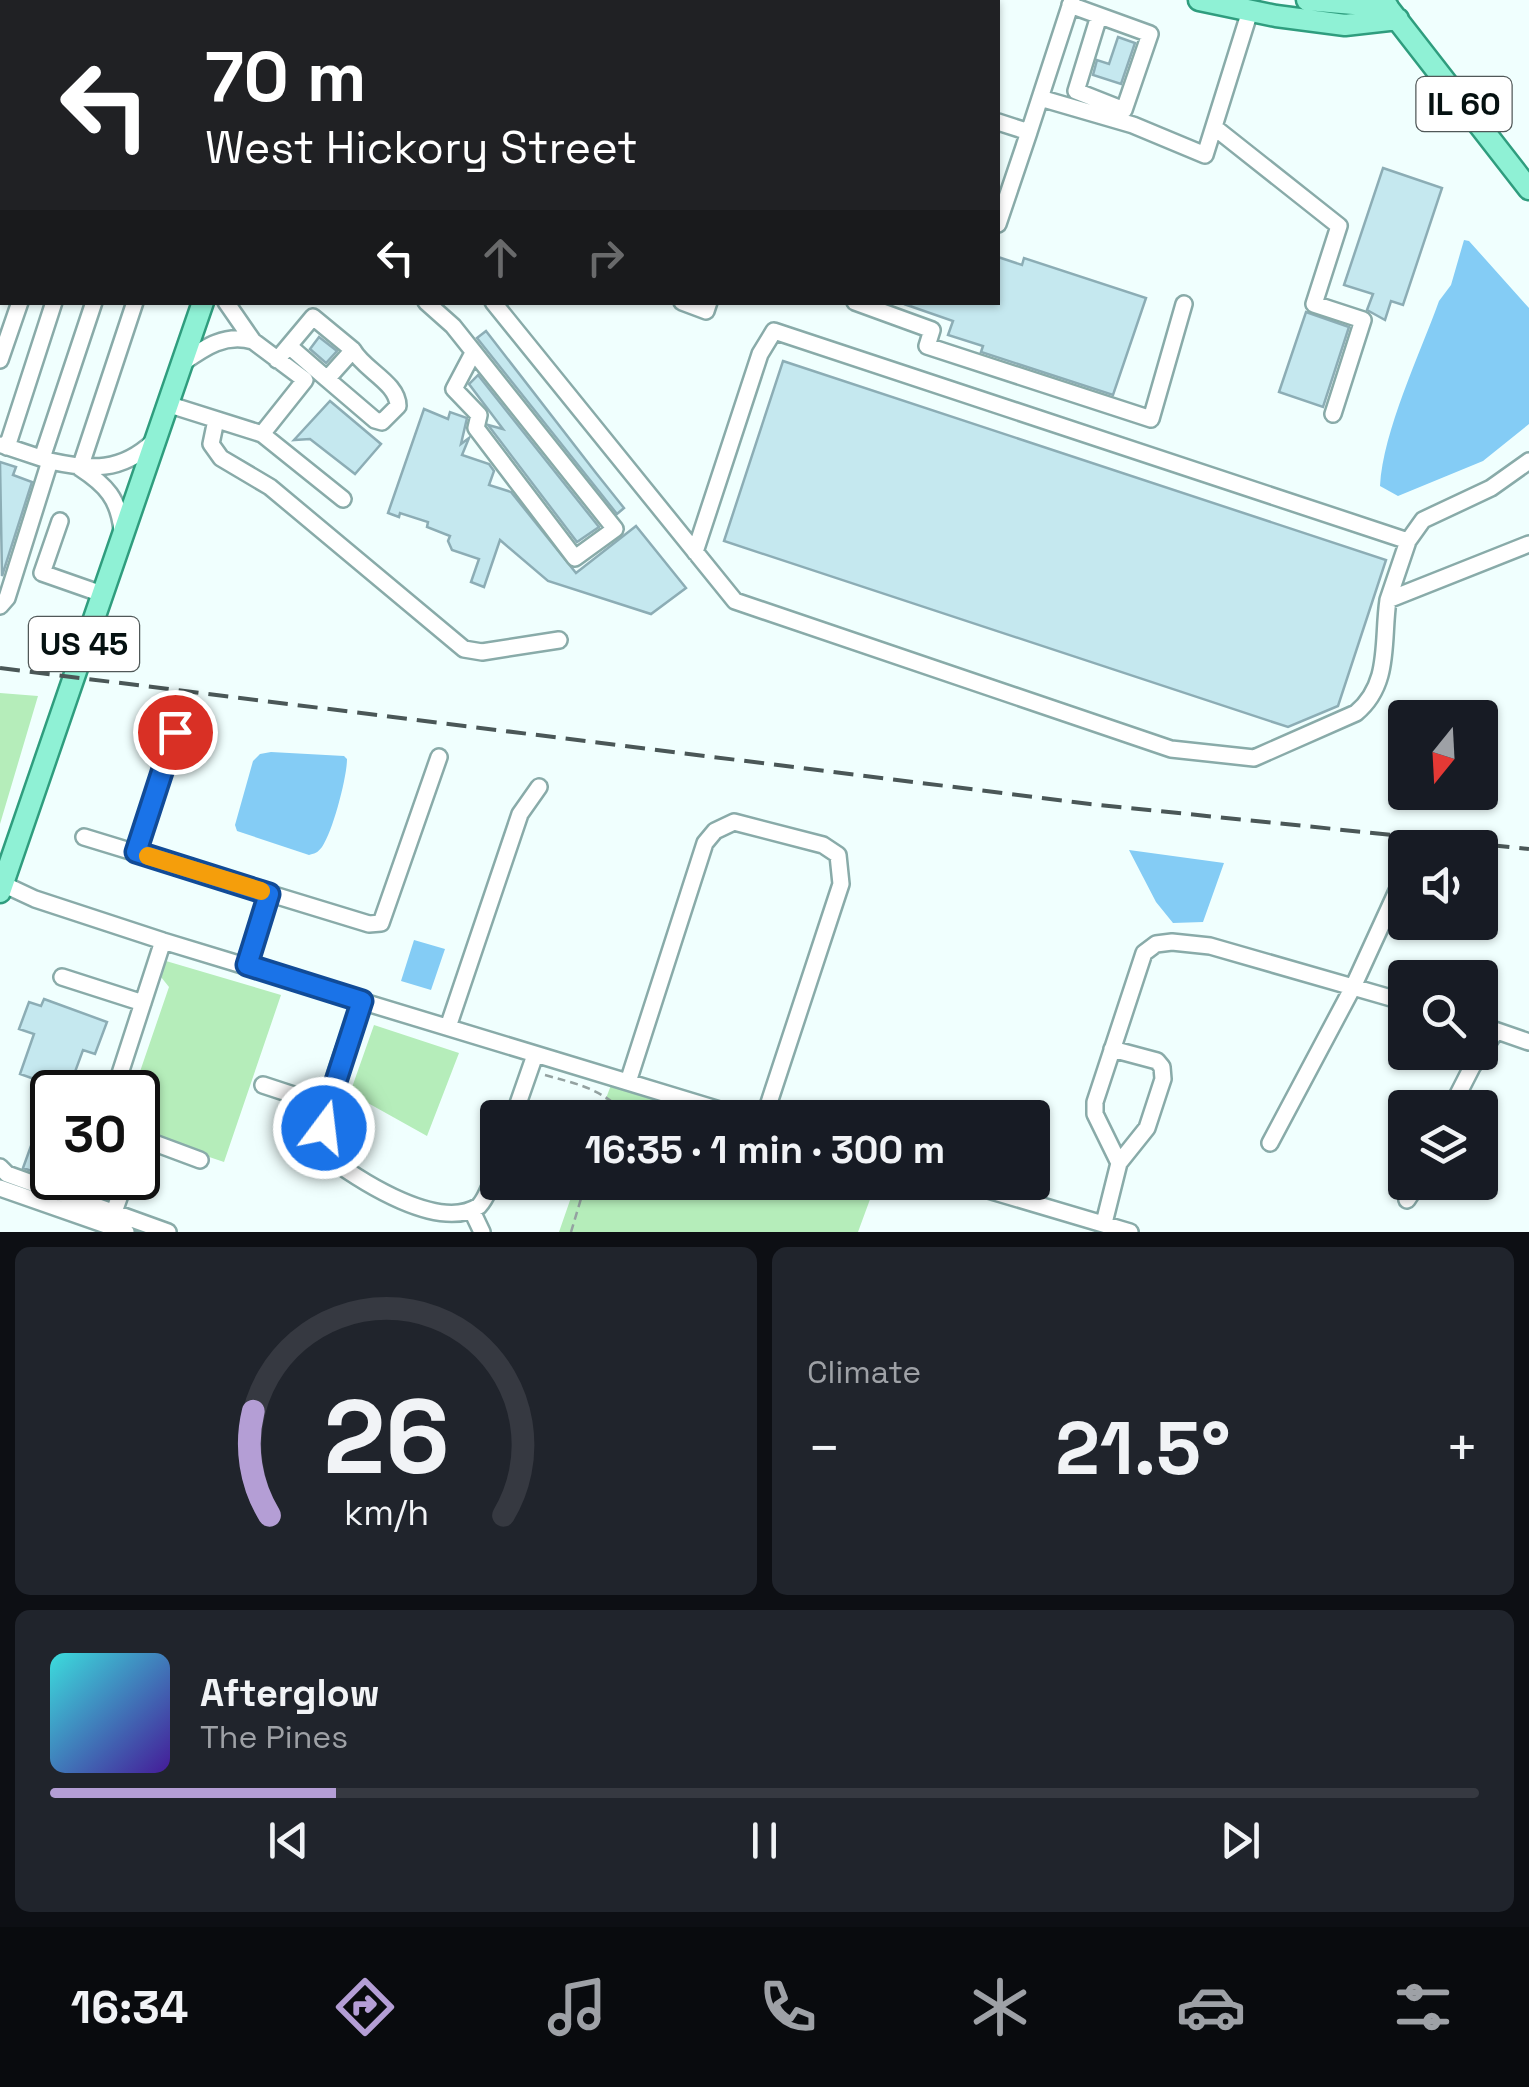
<!DOCTYPE html>
<html lang="en">
<head>
<meta charset="utf-8">
<style>
	:root { --surface:#171b24; --page:#20242c; --text:#f1f3f6; --muted:#9ea1a6; --line:#363941; --accent:#b49ed5 }
	body { margin:0; font-family:"Space Grotesk",sans-serif; background:var(--page); color:var(--text); height:100vh; display:flex; flex-direction:column; font-size:38px; white-space:nowrap }
	* { box-sizing:border-box; margin:0 }
	p { font-size:32px; color:var(--muted) }
	.icon { flex:none; width:55px; height:55px; fill:none; stroke:currentColor; stroke-width:2; stroke-linecap:round; stroke-linejoin:round }
	.map { position:relative; height:1232px; overflow:hidden }
	.sheet { display:flex; flex-direction:column; gap:15px; padding:15px; background:#0d0f14; flex:1 }
	.sheet>* { flex:none }
	.banner { position:absolute; left:0px; top:0px; width:1000px; height:305px; box-shadow:0 2px 8px #0004; background:#202124; color:#fff; overflow:hidden }
	.needle { width:65px; rotate:198deg }
	.controls { position:absolute; left:1388px; top:700px; display:grid; gap:20px }
	.controls a { display:grid; place-items:center; width:110px; height:110px; border-radius:10px; background:var(--surface); box-shadow:0 2px 8px #0004; font-size:50px }
	.speed { position:absolute; left:30px; top:1070px; display:flex; gap:20px; font-size:50px; font-weight:700; text-align:center }
	.speed>* { display:grid; place-content:center; width:130px; height:130px; border-radius:50%; background:var(--surface); box-shadow:0 2px 8px #0004; line-height:1 }
	.speed .limit { border:5px solid #111; border-radius:15px; background:#fff; color:#111 }
	.pin { position:absolute; display:grid; place-items:center; width:85px; height:85px; color:#fff; margin:-42px; border:5px solid #fff; border-radius:50%; box-shadow:0 2px 10px #0007 }
	.me { position:absolute; width:110px; margin:-55px; rotate:15deg; stroke-linejoin:round; filter:drop-shadow(0 0 8px #0008) }
	.turn { display:flex; align-items:center; gap:35px; height:210px; padding:0 40px; font-size:45px }
	.turn .icon { width:130px; height:130px; stroke-width:2.5 }
	.turn b { display:block; font-size:70px; line-height:85px }
	.lanes { display:flex; align-items:center; height:95px; padding:0 40px; background:#0003; justify-content:center; gap:50px; direction:ltr }
	.lanes .off { opacity:.35 }
	.big { font-size:75px; font-weight:700; line-height:1.1 }
	.sheet .card { flex:1; display:flex; flex-direction:column; justify-content:center; gap:15px; min-width:0; padding:0 35px; border-radius:15px; background:var(--page) }
	.sheet .dial { align-items:center; gap:0 }
	.dial svg { height:260px; overflow:visible; fill:none; stroke:var(--line); stroke-width:7; stroke-linecap:round; text-anchor:middle }
	.dial text { fill:var(--text); stroke:none }
	.song { display:flex; align-items:center; gap:30px }
	.cover { width:120px; height:120px; border-radius:15px; background:linear-gradient(135deg,hsl(180 70% 55%),hsl(260 70% 35%)) }
	.played { height:10px; border-radius:5px; background:linear-gradient(90deg,var(--accent) 20%,var(--line) 20%) }
	.keys { display:flex; justify-content:space-around; direction:ltr }
	.heat { display:flex; justify-content:space-between; align-items:center; font-size:55px; direction:ltr }
	.sheet .tiles { flex:1; display:grid; gap:15px; grid-template-columns:1fr 1fr }
	.card:last-child { grid-column:span 2 }
	.trip { position:absolute; left:480px; top:1100px; width:570px; height:100px; border-radius:10px; background:var(--surface); box-shadow:0 2px 8px #0004; font-weight:700; line-height:100px; text-align:center }
	.menu { display:flex; height:160px; justify-content:space-around; align-items:center; background:#090b0e; color:var(--muted) }
	.menu .icon { width:70px; height:70px }
	.menu .current { color:var(--accent) }
	.menu b { font-size:45px; color:var(--text) }
	.map>svg:first-child { display:block }
	.green { fill:#b5edba }
	.water { fill:#84ccf5 }
	.building { fill:#c5e8ef; stroke:#8cadb5; stroke-width:2.5 }
	.lines { fill:none; stroke-linecap:round; stroke-linejoin:round }
	.minor-casing { stroke:#89aba9; stroke-width:20 }
	.major-casing { stroke:#2f9d7e; stroke-width:25 }
	.path { stroke:#94a2a1; stroke-width:2.5; stroke-dasharray:8 5; stroke-linecap:butt }
	.minor { stroke:#fff; stroke-width:15 }
	.major { stroke:#8ff1d5; stroke-width:20 }
	.rail { stroke:#4a5757; stroke-width:4; stroke-dasharray:20 10; stroke-linecap:butt }
	.route-casing { stroke:#114b97; stroke-width:25 }
	.route { stroke:#1a73e8; stroke-width:18 }
	.slow { stroke:#f59e0b; stroke-width:18 }
	.labels { text-anchor:middle; stroke-width:10; stroke-linejoin:round; paint-order:stroke }
	.shield { fill:#fff; stroke:#505858; stroke-width:2.5 }
	.shield-label { font-size:32px; font-weight:bold; fill:#051111 }
</style>
</head>
<body>
<div class="map">
<svg width="1529" height="1232" viewBox="0 0 1529 1232">
	<rect width="100%" height="100%" fill="#f0fffe"/>
	<path class="green" d="M0 693 38 696 0 824Z
		M166 961 281 995 224 1162 138 1133V1092H133L169 987 161 977Z
		M374 1025 459 1053 427 1136 350 1093Z
		M611 1085 718 1117H599Z
		M576 1183V1182L876 1183 858 1232H559Z"/>
	<path class="water" d="M1464 240 1469 241 1529 308V424L1483 461 1398 496 1380 486C1383 431 1420 354 1439 301L1451 285Z
		M271 752 344 756 347 759C347 777 333 831 322 847 317 853 316 853 309 855L237 831 235 825 253 761 260 754Z
		M1129 850 1224 863 1203 922 1173 923 1156 902Z
		M414 940 445 949 431 990 401 981Z"/>
	<path class="building" d="M1118 37 1135 43 1121 84 1093 75 1097 60 1109 64Z
		M1383 168 1442 188 1403 305 1391 301 1385 320 1367 310 1373 294 1344 285Z
		M998 257 1022 265 1024 258 1146 298 1113 395 981 352 983 346 948 335 953 321 904 304 998 302Z
		M1306 312 1349 327 1323 407 1279 392Z
		M486 331 596 473 624 508 617 514 477 338Z
		M319 337 337 351 326 363 310 349Z
		M783 361 1386 560 1338 706 1288 727 724 541Z
		M478 375 599 527 577 542 488 425 503 429 469 384Z
		M330 401 381 444 355 474 310 439 294 440Z
		M424 409 448 419 450 412 467 418 461 444 469 438 462 455 489 464 494 471 489 485 511 492 576 573 636 526 686 588 651 614 548 581 500 540 484 587 471 582 479 559 452 550 448 541 450 536 427 527 428 522 400 513 399 517 388 513Z
		M0 462 16 467 13 475 32 482 2 576Z
		M44 999 107 1022 95 1054 83 1050 68 1091 20 1074 34 1034 19 1029 29 1002 41 1006Z
		M36 1132 52 1137V1178H111L104 1197 23 1168Z"/>
	<g class="lines">
		<g class="minor-casing">
			<path id="minor" d="M89 0 96 2
				M349 0 352 2
				M180 2 181 0
				M694 2V0
				M724 2 725 0
				M739 2 740 0
				M816 2 817 0
				M877 2 878 0
				M960 2 961 0
				M1070 5 1150 34 1124 110 1076 91 1099 16
				M0 7 2 8
				M0 51 2 52
				M0 93 2 94
				M1040 98 1133 125 1205 155 1250 11
				M998 122 1029 132 1072 0
				M1214 127 1339 226 1314 304 1363 320 1333 414
				M0 131 2 132
				M0 174 2 175
				M0 209 2 210
				M998 224 1029 132
				M0 253 2 245
				M426 302 453 326 615 529 575 558 476 428 479 415 454 389 473 353
				M493 302 735 601 1171 749 1254 758 1356 713C1391 684 1382 641 1388 600
				M682 302 706 311 709 302
				M855 302 932 330 927 346 1151 419 1184 304
				M0 360 20 302
				M277 360 313 317 353 350 327 379 289 346
				M181 364C204 348 224 333 253 341
				M327 379 375 420 382 422 398 406C398 383 364 370 353 350
				M167 404 262 434 305 380 253 341 226 302
				M216 420 211 444 221 458 270 487 464 649 482 652 559 640
				M262 434 343 499
				M2 445 50 461
				M7 447 54 302
				M42 458 94 302
				M80 468 135 302
				M80 468C106 485 119 499 122 531
				M60 521 42 573 102 594
				M1408 541 1388 600 1529 544
				M695 552 760 354 774 331 1408 541 1423 520 1491 488 1529 461
				M0 606 7 598 50 461C91 470 121 472 153 442
				M84 837 369 924 381 923 439 757
				M136 852 175 733
				M3 884 35 899 163 941 746 1118
				M247 965 269 893
				M62 977 143 1003
				M362 1001C348 1042 312 1117 328 1157 362 1182 439 1232 479 1206 489 1195 493 1177 498 1163
				M1480 1025 1529 1042
				M448 1027 520 814 539 787
				M628 1082 705 843 715 831 734 822 823 845 838 855 841 884 764 1118
				M263 1085 327 1106
				M114 1092 163 941
				M1451 1108 1472 1067 1496 1031
				M513 1118 535 1055
				M1270 1143 1353 987 1402 880
				M138 1147 141 1138 200 1160
				M1119 1163 1095 1114V1102L1144 953 1156 944 1172 942 1210 946 1405 1002
				M0 1167 7 1174 168 1232
				M961 1182 1130 1232
				M0 1188 126 1232
				M1407 1200 1419 1182
				M472 1211 482 1232
				M114 1212 126 1178
				M1104 1223 1119 1163 1147 1128 1163 1079 1162 1067 1157 1061 1112 1049"/>
		</g>
		<g class="major-casing">
			<path id="major" d="M1199 0 1276 16 1345 25 1398 19
				M1307 0 1388 7
				M1382 0 1529 189
				M309 2V0
				M0 892 203 302"/>
		</g>
		<path class="path" d="M545 1075C573 1083 596 1087 618 1107L612 1118
			M571 1232 586 1182"/>
		<use href="#minor" class="minor"/>
		<use href="#major" class="major"/>
		<path class="rail" d="M0 668 1090 804 1529 849"/>
	</g>
	<g class="lines">
		<g class="route-casing">
			<path id="route" d="M175 732 136 852 269 894 247 965 362 1001 326 1112 324 1128"/>
		</g>
		<use href="#route" class="route"/>
		<path class="slow" d="M148 856 261 891"/>
	</g>
	<g class="labels">
		<g class="shield">
			<rect x="1416.5" y="77" width="95" height="54" rx="8"/>
			<rect x="29" y="617" width="110" height="54" rx="8"/>
		</g>
		<g class="shield-label">
			<text x="1464" y="115">IL 60</text>
			<text x="84" y="655">US 45</text>
		</g>
	</g>
</svg>
<div class="controls">
<a><svg class="needle" viewBox="-14 -14 28 28"><path d="M0-13l5 13h-10z" fill="#e53935"/><path d="M0 13l5-13h-10z" fill="#9ea1a6"/></svg></a>
<a><svg class="icon" aria-label="sound" viewBox="0 0 24 24"><path d="M4 9h4l5-4v14l-5-4H4zM17 9q2 3 0 6"/></svg></a>
<a><svg class="icon" aria-label="search" viewBox="0 0 24 24"><circle cx="10" cy="10" r="6"/><path d="M15 15l6 6"/></svg></a>
<a><svg class="icon" aria-label="layers" viewBox="0 0 24 24"><path d="M12 4l9 5-9 5-9-5zM3 14l9 5 9-5"/></svg></a>
</div>
<div class="speed"><div class="limit">30</div></div>
<div class="pin" style="left:175px;top:732px;background:#d93025"><svg class="icon" aria-label="arrive" viewBox="0 0 24 24"><path d="M6 21V4h12l-3 4 3 4H6"/></svg></div>
<svg class="me" style="left:324px;top:1128px" viewBox="-20 -20 40 40"><circle r="17" fill="#1a73e8" stroke="#fff" stroke-width="3"/><path d="M0-11L8 9 0 5-8 9z" fill="#fff"/></svg>
<div class="trip">16:35 · 1 min · 300 m</div>
<div class="banner">
<div class="turn"><svg class="icon" aria-label="left" viewBox="0 0 24 24"><path d="M17 20v-9H6M10 6l-5 5 5 5"/></svg><div><b>70 m</b>West Hickory Street</div></div>
<div class="lanes"><svg class="icon" aria-label="left" viewBox="0 0 24 24"><path d="M17 20v-9H6M10 6l-5 5 5 5"/></svg><svg class="icon off" aria-label="ahead" viewBox="0 0 24 24"><path d="M12 20V5M6 11l6-6 6 6"/></svg><svg class="icon off" aria-label="right" viewBox="0 0 24 24"><path d="M7 20v-9h11M14 6l5 5-5 5"/></svg></div>
</div>
</div>
<section class="sheet">
<div class="tiles">
<div class="card dial"><svg viewBox="0 0 100 80">
<path d="M14 69A42 42 0 1 1 86 69"/>
<path d="M14 69A42 42 0 0 1 9 37" stroke="#b49ed5"/>
<text x="50" y="56" font-size="32" font-weight="700">26</text>
<text x="50" y="72" font-size="11">km/h</text>
</svg></div>
<div class="card"><p>Climate</p>
<div class="heat"><a>−</a><b class="big">21.5°</b><a>+</a></div>
</div>
<div class="card">
<div class="song"><i class="cover"></i><div><b>Afterglow</b><p>The Pines</p></div></div>
<div class="played"></div>
<div class="keys"><svg class="icon" aria-label="previous" viewBox="0 0 24 24"><path d="M18 5L8 12l10 7zM5 5v14"/></svg><svg class="icon" aria-label="pause" viewBox="0 0 24 24"><path d="M8 5v14M16 5v14"/></svg><svg class="icon" aria-label="next" viewBox="0 0 24 24"><path d="M6 5l10 7-10 7zM19 5v14"/></svg></div>
</div>
</div>
</section>
<nav class="menu">
<b>16:34</b>
<svg class="icon current" aria-label="directions" viewBox="0 0 24 24"><path d="M12 3l9 9-9 9-9-9zM9 14v-3h6M13 9l2 2-2 2"/></svg>
<svg class="icon" aria-label="music" viewBox="0 0 24 24"><path d="M9 18V5l10-2v13"/><circle cx="6" cy="18" r="3"/><circle cx="16" cy="16" r="3"/></svg>
<svg class="icon" aria-label="phone" viewBox="0 0 24 24"><path d="M5 4h4l2 5-3 2q2 4 5 5l2-3 5 2v4C11 20 4 13 5 4z"/></svg>
<svg class="icon" aria-label="climate" viewBox="0 0 24 24"><path d="M12 3v18M4 7l16 10M4 17L20 7"/></svg>
<svg class="icon" aria-label="car" viewBox="0 0 24 24"><path d="M5 17H2v-5l4-1 3-4h7l3 4 3 1v5h-3M9 17h6M6 11h13"/><circle cx="7" cy="17" r="2"/><circle cx="17" cy="17" r="2"/></svg>
<svg class="icon" aria-label="filters" viewBox="0 0 24 24"><path d="M4 7h16M4 17h16"/><circle cx="9" cy="7" r="2"/><circle cx="15" cy="17" r="2"/></svg>
</nav>
</body>
</html>
